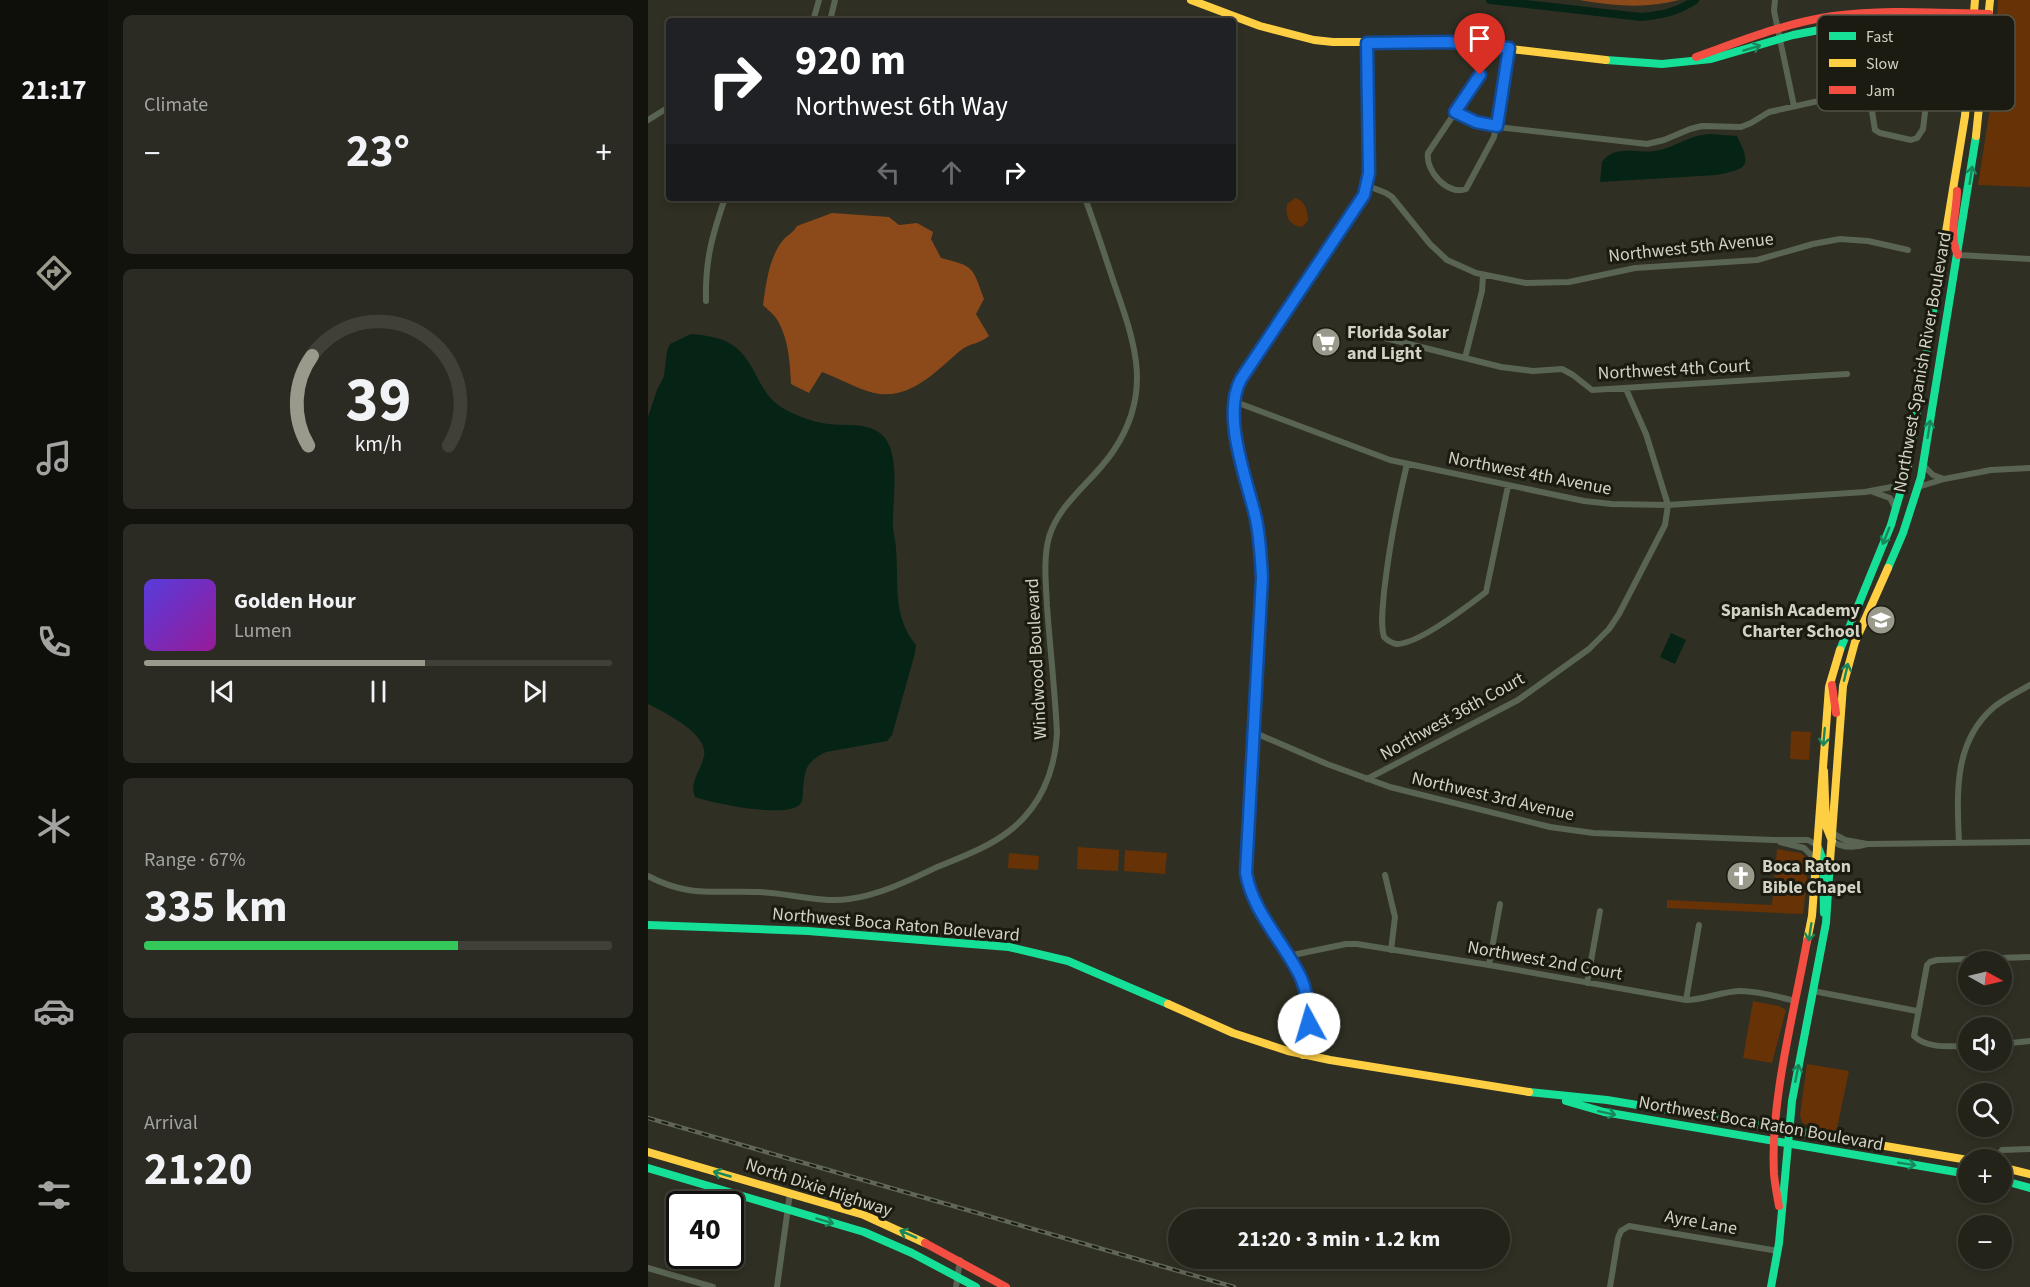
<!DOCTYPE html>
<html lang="en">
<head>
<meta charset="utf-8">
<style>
	:root { --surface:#23231a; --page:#2b2b23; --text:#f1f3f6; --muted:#a3a4a2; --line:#404039; --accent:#9a9a8c }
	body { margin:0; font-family:"Source Sans 3",sans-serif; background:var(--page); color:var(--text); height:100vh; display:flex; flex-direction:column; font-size:22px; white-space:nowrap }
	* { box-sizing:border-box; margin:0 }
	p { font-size:20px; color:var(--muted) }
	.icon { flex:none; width:33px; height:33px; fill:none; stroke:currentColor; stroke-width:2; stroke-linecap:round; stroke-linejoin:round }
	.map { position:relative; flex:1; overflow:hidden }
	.panel { display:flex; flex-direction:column; gap:15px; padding:15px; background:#13130e; width:540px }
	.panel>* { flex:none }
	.guide { position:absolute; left:18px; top:18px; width:570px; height:183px; border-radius:6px; box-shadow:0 3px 9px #0003,0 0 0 2px var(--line); background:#202124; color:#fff; overflow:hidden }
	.needle { width:39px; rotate:98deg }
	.buttons { position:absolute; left:1310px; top:951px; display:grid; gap:12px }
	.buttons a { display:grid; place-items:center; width:54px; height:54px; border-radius:50%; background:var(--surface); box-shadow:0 3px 9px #0003,0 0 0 2px var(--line); font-size:30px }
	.speed { position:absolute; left:18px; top:1191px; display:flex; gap:12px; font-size:30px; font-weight:700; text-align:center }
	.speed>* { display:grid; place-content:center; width:78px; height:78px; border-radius:50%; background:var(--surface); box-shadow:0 3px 9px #0003,0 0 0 2px var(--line); line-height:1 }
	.speed .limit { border:3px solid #111; border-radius:9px; background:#fff; color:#111 }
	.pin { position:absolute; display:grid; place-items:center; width:51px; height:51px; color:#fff; margin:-62px -26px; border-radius:50% 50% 50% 0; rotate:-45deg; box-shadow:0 0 6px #0007 }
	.pin .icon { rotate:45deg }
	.me { position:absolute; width:66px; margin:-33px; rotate:354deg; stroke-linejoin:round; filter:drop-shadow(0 0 4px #0008) }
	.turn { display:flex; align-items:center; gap:21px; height:126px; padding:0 30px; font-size:27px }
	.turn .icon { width:78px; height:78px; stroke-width:2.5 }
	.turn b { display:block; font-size:42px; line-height:51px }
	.lanes { display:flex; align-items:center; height:57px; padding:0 30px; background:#0003; justify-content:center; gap:30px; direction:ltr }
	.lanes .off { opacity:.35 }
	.big { font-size:45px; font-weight:700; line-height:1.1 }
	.panel .widget { flex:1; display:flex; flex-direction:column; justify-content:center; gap:9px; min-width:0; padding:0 21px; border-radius:9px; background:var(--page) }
	.panel .dial { align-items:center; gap:0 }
	.dial svg { height:156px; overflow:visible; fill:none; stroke:var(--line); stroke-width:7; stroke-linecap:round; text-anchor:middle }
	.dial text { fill:var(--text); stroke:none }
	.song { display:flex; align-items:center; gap:18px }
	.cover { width:72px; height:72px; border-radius:9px; background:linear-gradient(135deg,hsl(250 70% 55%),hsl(300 70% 35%)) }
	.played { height:6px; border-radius:3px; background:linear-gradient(90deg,var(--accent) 60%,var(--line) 60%) }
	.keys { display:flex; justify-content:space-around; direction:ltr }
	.heat { display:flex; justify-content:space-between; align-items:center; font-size:33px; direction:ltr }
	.charge { height:9px; border-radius:4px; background:linear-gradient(90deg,#34c759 67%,var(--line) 0) }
	.trip { position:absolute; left:520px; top:1209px; width:342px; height:60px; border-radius:30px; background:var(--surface); box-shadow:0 3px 9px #0003,0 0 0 2px var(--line); font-weight:700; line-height:60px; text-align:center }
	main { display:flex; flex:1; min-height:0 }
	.tab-bar { display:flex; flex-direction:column; width:108px; justify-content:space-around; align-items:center; background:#0e0e0a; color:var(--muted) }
	.tab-bar .icon { width:42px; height:42px }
	.tab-bar .selected { color:var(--accent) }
	.tab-bar b { font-size:27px; color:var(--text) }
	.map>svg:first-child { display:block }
	.green { fill:#673206 }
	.forest { fill:#8c4a1a }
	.water { fill:#052416 }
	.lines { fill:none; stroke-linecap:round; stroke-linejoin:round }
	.canal { stroke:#052416; stroke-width:8 }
	.street { stroke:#5a6453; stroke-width:6 }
	.fast { stroke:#16e098; stroke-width:8 }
	.slow { stroke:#ffcf43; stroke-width:8 }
	.jam { stroke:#f24e42; stroke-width:8 }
	.rail-casing { stroke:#61665a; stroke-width:4.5 }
	.rail { stroke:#1b1b11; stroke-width:2; stroke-dasharray:7; stroke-linecap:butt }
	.oneway { stroke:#18875b }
	.route-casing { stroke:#114b97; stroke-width:15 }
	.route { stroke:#1a73e8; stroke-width:10 }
	.labels { text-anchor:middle; stroke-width:6; stroke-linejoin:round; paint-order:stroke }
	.street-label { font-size:18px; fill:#d3d3c5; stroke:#1b1b11 }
	.poi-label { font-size:18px; font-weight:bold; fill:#d3d3c5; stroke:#1b1b11; text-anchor:start }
	.key { fill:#1b1b11; stroke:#525247; stroke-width:1.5 }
	.key-label { font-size:16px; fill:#d3d3c5 }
</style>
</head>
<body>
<main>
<nav class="tab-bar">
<b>21:17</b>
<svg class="icon selected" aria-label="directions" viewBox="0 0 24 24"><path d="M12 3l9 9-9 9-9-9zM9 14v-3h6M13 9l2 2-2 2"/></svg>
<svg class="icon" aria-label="music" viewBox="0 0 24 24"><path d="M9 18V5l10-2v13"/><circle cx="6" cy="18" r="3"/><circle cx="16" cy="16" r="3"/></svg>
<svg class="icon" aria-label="phone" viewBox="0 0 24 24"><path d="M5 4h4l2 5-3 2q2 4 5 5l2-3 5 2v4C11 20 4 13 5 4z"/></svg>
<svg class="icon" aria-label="climate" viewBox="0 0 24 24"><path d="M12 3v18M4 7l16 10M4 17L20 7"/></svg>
<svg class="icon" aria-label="car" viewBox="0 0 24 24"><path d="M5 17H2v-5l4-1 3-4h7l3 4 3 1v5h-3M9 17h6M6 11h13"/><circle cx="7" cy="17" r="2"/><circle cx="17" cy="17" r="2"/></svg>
<svg class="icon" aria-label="filters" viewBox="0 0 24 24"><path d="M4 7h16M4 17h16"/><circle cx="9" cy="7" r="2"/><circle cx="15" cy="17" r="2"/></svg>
</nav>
<section class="panel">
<div class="widget"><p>Climate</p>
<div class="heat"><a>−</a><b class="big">23°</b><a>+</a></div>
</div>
<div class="widget dial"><svg viewBox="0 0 100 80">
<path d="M14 69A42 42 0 1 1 86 69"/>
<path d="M14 69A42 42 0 0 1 16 23" stroke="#9a9a8c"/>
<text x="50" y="56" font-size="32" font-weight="700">39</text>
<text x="50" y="72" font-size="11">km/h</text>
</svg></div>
<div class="widget">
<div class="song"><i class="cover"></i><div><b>Golden Hour</b><p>Lumen</p></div></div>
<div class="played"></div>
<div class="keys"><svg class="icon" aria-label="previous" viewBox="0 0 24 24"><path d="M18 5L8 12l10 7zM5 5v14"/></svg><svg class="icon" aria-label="pause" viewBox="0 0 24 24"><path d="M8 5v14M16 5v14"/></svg><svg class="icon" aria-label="next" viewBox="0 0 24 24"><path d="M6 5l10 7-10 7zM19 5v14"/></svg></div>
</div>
<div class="widget"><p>Range · 67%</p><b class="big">335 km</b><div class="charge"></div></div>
<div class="widget"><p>Arrival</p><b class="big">21:20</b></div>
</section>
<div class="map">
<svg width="1382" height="1287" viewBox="0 0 1382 1287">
	<rect width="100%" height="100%" fill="#2f2f23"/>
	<path class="green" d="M1350 0H1382V187L1330 185 1345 89Z
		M647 198C657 200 660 211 660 221L654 227C641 226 637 216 639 204Z
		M1143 731 1163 732 1161 760 1142 759Z
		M430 847 471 850 470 871 429 869Z
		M1129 849 1152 853 1157 856 1159 881 1155 914 1019 908V900L1124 905Z
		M477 850 519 853 517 874 476 871Z
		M361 853 391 856 390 870 360 868Z
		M1105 1001 1131 1006 1138 1010 1124 1063 1095 1058Z
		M1159 1064 1201 1071 1188 1133 1166 1129 1154 1122 1152 1115Z"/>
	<path class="forest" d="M931 0H1031C998 9 965 6 931 0Z
		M184 213 241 217 251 225 269 223 285 232 283 239 293 258C327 267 324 266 336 299L328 314 341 336C332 344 322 343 313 350 288 371 262 401 226 393 210 389 190 378 174 372L161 393 143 384C142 364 141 342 131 323 128 316 120 310 115 305 118 284 121 256 136 239 141 234 145 233 149 226Z"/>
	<path class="water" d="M1061 134 1089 136C1104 166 1100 169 1068 175L952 182 954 162C967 144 989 154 1007 151 1027 148 1038 136 1061 134Z
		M43 334C77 337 92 343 108 375 115 388 120 398 133 407 146 415 164 422 180 424 196 426 219 422 233 434 254 451 244 502 245 526 245 534 248 541 248 549 251 583 244 616 268 645L267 653 244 735 239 741 178 752C158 762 157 768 155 789 155 793 155 799 153 803 142 820 64 803 47 797 41 781 53 771 56 756 61 734 16 712 0 704V417L9 390 16 376 19 351 22 344Z
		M1023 633 1038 640 1027 664 1012 657Z"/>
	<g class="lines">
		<path class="canal" d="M842 0 993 17C1013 15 1030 12 1047 0"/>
		<path class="street" d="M1127 0 1126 11 1146 106
			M165 21 171 0
			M182 21 187 0
			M1234 62C1250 63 1271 58 1282 71L1275 129 1269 138 1263 140 1232 133 1227 130 1219 79 1223 67Z
			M832 75 780 153C777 171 800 196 818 189L846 137 861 48
			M807 112 828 122 849 127 999 144 1016 140 1042 129 1054 126 1093 127 1103 123 1121 112 1220 90
			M0 120 21 107
			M720 186 738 193 744 197 782 244 799 260 828 273 878 283 921 282 987 268 1109 260 1165 244 1192 239 1220 241 1260 250
			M1310 255 1382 259
			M58 301C57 260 64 236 77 198
			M721 334 853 367 885 371 914 369 925 375 944 390 1199 374
			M817 358 834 291 835 275
			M585 401 742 460 936 501 964 504 1020 505 1217 492 1249 486 1256 483
			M759 464C749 506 741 548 736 592 735 607 732 623 736 637 740 641 744 643 748 644 770 645 820 606 838 592L860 486
			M1275 465 1285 475 1296 479
			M1270 487 1296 479 1343 470 1382 468
			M1225 492 1242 498 1248 509
			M605 732 679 764 742 787 902 827 945 833 1126 840H1160L1169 845
			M719 779 870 700 941 649 961 629 971 614 1017 525 1020 505 998 434 978 389
			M1184 833 1197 840 1219 844
			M1184 841C1195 849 1207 848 1220 844L1382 842
			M1132 842 1156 848 1168 860
			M1311 843C1309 794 1305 742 1346 707 1357 698 1370 692 1382 685
			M737 875 747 917 743 950
			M0 876C41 898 68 890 111 892 141 893 172 903 201 899 231 895 260 881 287 868 311 858 339 848 360 832 392 808 407 772 409 733 407 691 402 648 399 606 398 584 395 559 401 537 412 501 446 481 466 450 506 390 486 341 465 280 456 253 447 225 437 198
			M640 956 698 944H709L841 965 1038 1000C1056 1000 1075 991 1093 991 1111 991 1130 997 1148 1001
			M841 965 852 904
			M939 983 952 911
			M1165 991 1269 1011
			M1038 1000 1051 925
			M1353 1044 1382 1041
			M1320 1046C1303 1046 1279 1049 1266 1036L1279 965 1282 962 1289 960 1382 957
			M1346 1160 1354 1150 1382 1149
			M0 1268 65 1287
			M129 1287 142 1193
			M308 1287 312 1260
			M962 1287 970 1238 973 1231 981 1226 1130 1251"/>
		<path class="fast" d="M958 60 1014 64 1063 59 1145 35 1197 25 1261 22
			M589 442C583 416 584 403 593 379L716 195 721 173 719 43
			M1240 568 1255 533 1273 477 1328 136
			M1192 650 1243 525 1260 466 1298 232
			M1169 845 1175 860 1176 913
			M0 925 160 931 361 947 420 961 520 1004
			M881 1092 959 1100 1184 1137
			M918 1101 956 1112 1320 1174
			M0 1168 216 1232 264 1253 328 1287
			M1353 1180 1382 1188
			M1123 1287 1131 1243 1144 1101 1178 923 1182 861"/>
		<path class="slow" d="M543 0 612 26 666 40 685 42H801L958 60
			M1261 22 1340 25
			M1328 136 1342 0
			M1298 232 1317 116 1327 0
			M605 750 598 873 607 900 641 956 654 985 660 1016 655 1055
			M1176 771 1178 826 1184 841
			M1182 861 1195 686 1207 642 1240 568
			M1159 941 1164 916 1181 687 1192 650
			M520 1004 585 1033 640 1051 682 1060 881 1092
			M1184 1137 1320 1160
			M0 1152 216 1215 277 1243
			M1353 1167 1382 1174"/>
		<path class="jam" d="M1048 57C1093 41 1137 23 1185 16 1236 9 1289 13 1341 14
			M1309 191C1309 212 1300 235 1310 255
			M589 442 611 533 614 578 605 750
			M1184 685 1188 713
			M1131 1206C1129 1195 1127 1185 1126 1174 1122 1101 1146 1013 1159 941
			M277 1243 358 1287"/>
		<g class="rail-casing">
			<path id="rail" d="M0 1118 586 1287"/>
		</g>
		<use href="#rail" class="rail"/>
	</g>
	<defs><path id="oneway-shaft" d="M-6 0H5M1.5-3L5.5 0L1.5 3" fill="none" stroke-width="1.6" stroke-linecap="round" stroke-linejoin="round" transform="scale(1.5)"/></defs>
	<g class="oneway">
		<use href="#oneway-shaft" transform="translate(1104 48) rotate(-17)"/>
		<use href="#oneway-shaft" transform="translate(1323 175) rotate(-81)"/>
		<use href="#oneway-shaft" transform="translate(1281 429) rotate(-81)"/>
		<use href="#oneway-shaft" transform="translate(1238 536) rotate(112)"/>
		<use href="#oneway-shaft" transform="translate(1198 672) rotate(-77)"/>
		<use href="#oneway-shaft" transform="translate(1176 737) rotate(95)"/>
		<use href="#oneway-shaft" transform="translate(1162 932) rotate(99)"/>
		<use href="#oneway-shaft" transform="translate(1149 1073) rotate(-79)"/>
		<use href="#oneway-shaft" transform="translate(959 1113) rotate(12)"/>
		<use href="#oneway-shaft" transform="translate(1259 1164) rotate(9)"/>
		<use href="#oneway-shaft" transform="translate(74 1174) rotate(-164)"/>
		<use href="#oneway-shaft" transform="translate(177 1221) rotate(17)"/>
		<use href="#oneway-shaft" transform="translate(260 1234) rotate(-156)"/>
	</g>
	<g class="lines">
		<g class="route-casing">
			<path id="route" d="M661 1024C661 1008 659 992 653 978 636 942 605 913 598 873L614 578C613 558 612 539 608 519 599 479 573 416 593 379L716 195 721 173 719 43 801 42 861 48 849 126 828 122 807 112 832 75"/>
		</g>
		<use href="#route" class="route"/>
	</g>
	<defs>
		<g id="supermarket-disc" transform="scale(1.5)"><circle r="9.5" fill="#9a9a8c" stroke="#1b1b11"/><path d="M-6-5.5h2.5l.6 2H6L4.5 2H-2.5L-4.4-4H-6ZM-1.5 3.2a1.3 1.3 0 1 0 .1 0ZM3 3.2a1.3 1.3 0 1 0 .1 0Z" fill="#fff"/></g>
		<g id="school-disc" transform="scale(1.5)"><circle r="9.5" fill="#9a9a8c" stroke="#1b1b11"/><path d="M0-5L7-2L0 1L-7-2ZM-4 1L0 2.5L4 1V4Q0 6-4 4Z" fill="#fff"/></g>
		<g id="church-disc" transform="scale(1.5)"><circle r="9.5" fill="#9a9a8c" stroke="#1b1b11"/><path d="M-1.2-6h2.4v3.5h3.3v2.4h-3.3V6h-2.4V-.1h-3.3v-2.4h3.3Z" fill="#fff"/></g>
	</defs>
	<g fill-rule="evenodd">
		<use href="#supermarket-disc" x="678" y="342"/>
		<use href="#school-disc" x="1233" y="620"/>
		<use href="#church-disc" x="1093" y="876"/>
	</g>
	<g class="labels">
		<g class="street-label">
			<text transform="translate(1043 247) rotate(-6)" y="6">Northwest 5th Avenue</text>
			<text transform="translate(1274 362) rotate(-80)" y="6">Northwest Spanish River Boulevard</text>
			<text transform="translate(1026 369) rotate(-3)" y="6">Northwest 4th Court</text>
			<text transform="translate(882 473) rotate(11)" y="6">Northwest 4th Avenue</text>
			<text transform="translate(388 659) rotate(-93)" y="6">Windwood Boulevard</text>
			<text transform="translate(804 716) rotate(-29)" y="6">Northwest 36th Court</text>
			<text transform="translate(845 796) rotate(13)" y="6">Northwest 3rd Avenue</text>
			<text transform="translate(248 924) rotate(5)" y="6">Northwest Boca Raton Boulevard</text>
			<text transform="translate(897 960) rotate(10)" y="6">Northwest 2nd Court</text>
			<text transform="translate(1113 1123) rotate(10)" y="6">Northwest Boca Raton Boulevard</text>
			<text transform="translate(171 1187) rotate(18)" y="6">North Dixie Highway</text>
			<text transform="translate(1053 1222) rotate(10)" y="6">Ayre Lane</text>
		</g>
		<g class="poi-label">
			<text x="699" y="338">Florida Solar<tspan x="699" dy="21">and Light</tspan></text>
			<text x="1212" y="616" text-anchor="end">Spanish Academy<tspan x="1212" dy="21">Charter School</tspan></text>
			<text x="1114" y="872">Boca Raton<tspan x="1114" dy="21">Bible Chapel</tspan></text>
		</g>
	</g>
	<rect x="1169" y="15" width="198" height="96" rx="9" class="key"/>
	<rect x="1181" y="32" width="27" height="8" fill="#16e098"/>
	<rect x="1181" y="59" width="27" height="8" fill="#ffcf43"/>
	<rect x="1181" y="86" width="27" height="8" fill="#f24e42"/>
	<g class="key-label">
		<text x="1218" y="42">Fast</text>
		<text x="1218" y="69">Slow</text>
		<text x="1218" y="96">Jam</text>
	</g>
</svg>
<div class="buttons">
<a><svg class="needle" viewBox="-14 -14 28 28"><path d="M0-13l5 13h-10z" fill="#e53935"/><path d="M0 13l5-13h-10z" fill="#a3a4a2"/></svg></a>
<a><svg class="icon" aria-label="sound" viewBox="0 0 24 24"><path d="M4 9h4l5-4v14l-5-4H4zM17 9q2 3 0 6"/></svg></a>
<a><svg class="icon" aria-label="search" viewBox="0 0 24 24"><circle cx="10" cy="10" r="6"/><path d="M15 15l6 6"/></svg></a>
<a>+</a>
<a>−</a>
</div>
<div class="speed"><div class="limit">40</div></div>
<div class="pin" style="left:832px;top:75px;background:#d93025"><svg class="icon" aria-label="arrive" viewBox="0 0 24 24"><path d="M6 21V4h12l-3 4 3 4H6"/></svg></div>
<svg class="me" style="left:661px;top:1024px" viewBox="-20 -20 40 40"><circle r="19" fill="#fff"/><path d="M0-13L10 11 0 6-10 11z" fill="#1a73e8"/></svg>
<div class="trip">21:20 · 3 min · 1.2 km</div>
<div class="guide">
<div class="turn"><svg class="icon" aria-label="right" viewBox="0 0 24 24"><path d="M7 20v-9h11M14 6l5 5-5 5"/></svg><div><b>920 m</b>Northwest 6th Way</div></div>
<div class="lanes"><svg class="icon off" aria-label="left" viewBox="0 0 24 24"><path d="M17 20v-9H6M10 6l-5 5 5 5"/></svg><svg class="icon off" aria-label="ahead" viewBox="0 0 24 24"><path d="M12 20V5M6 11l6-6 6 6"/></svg><svg class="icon" aria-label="right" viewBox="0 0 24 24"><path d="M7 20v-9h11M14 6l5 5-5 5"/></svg></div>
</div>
</div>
</main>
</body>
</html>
